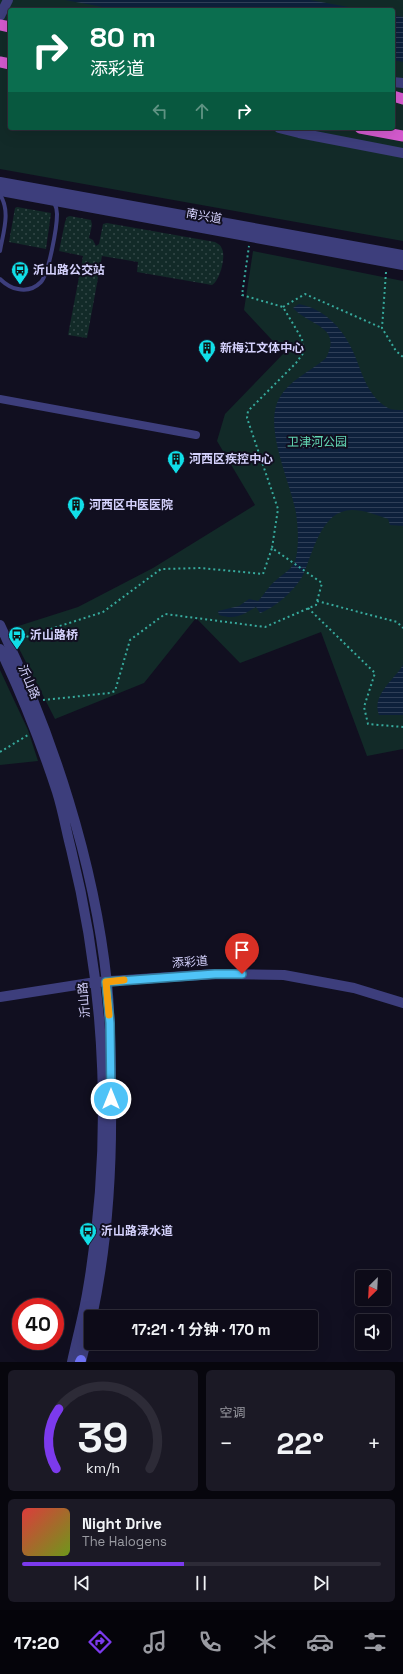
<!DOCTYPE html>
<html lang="zh">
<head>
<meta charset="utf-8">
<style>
	:root { --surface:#0d0b18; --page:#1b1925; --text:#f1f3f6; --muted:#9a9ba2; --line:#2d2b37; --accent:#7c3aed }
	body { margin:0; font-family:"Space Grotesk","Noto Sans SC",sans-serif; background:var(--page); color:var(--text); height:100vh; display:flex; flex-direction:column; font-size:15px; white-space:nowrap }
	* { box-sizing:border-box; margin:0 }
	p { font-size:13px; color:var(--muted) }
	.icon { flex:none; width:22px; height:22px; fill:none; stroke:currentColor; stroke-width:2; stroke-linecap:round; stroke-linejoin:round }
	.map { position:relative; height:1362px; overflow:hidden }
	.drawer { display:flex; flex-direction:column; gap:8px; padding:8px; background:#07060d; flex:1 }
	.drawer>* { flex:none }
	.top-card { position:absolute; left:8px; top:8px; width:387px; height:122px; border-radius:4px; box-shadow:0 4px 16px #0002,0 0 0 1px var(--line); background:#0b6e4f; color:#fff; overflow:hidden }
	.needle { width:26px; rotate:204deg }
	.tools { position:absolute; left:355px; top:1270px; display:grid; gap:8px }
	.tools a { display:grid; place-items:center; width:36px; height:36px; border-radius:4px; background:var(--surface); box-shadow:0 4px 16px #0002,0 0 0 1px var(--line); font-size:20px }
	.speed { position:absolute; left:12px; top:1298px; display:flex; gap:8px; font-size:20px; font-weight:700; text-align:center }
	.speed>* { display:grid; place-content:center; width:52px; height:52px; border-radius:50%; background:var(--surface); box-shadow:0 4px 16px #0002,0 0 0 1px var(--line); line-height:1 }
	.speed .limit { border:6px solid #d22; background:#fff; color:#111 }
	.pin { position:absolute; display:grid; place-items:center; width:34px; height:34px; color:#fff; margin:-41px -17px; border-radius:50% 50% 50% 0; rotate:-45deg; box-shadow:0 0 4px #0007 }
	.pin .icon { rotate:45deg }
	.me { position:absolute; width:44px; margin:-22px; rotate:0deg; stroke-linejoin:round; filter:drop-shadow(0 0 3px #0008) }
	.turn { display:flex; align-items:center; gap:14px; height:84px; padding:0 16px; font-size:18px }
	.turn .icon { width:52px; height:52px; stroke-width:2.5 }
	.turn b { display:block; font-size:28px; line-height:34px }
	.lanes { display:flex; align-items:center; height:38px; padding:0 16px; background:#0003; justify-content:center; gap:20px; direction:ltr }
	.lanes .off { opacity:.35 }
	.big { font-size:30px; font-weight:700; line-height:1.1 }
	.drawer .widget { flex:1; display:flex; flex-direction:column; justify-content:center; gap:6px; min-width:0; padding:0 14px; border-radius:6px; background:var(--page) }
	.drawer .dial { align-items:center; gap:0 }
	.dial svg { height:104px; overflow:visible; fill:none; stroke:var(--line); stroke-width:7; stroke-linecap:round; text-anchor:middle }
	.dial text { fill:var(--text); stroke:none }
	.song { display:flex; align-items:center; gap:12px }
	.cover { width:48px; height:48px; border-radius:6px; background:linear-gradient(135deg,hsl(0 70% 55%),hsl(80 70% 35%)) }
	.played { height:4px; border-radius:2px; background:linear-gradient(90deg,var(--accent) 45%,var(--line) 45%) }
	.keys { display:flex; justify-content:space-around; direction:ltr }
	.heat { display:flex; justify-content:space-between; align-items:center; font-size:22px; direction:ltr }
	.drawer .tiles { flex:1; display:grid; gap:8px; grid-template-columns:1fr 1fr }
	.widget:last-child { grid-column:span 2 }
	.trip { position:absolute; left:84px; top:1310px; width:234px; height:40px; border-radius:4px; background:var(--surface); box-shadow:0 4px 16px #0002,0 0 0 1px var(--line); font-weight:700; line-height:40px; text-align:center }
	.tabs { display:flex; height:64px; justify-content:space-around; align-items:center; background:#05040a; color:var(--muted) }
	.tabs .icon { width:28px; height:28px }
	.tabs .on { color:var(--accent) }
	.tabs b { font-size:18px; color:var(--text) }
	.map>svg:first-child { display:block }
	.grass { fill:url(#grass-dots) }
	.green { fill:#122a28; fill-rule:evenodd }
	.water { fill:url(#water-rules) }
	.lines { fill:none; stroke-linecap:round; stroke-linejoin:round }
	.path { stroke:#37aa9d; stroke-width:2; stroke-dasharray:2 3; stroke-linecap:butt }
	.service { stroke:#3d3e7c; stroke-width:4 }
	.minor { stroke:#3d3e7c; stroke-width:8 }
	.tertiary { stroke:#3d3e7c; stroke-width:10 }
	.secondary { stroke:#6f73f5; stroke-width:10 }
	.trunk { stroke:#d45ace; stroke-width:11 }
	.route-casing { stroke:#337fa1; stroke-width:10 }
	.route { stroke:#4fc3f7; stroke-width:7 }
	.slow { stroke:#f59e0b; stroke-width:7 }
	.labels { text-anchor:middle; stroke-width:4; stroke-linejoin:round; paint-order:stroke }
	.street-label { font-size:12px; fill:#d4d1fc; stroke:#110f20 }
	.poi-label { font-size:12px; font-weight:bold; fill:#d4d1fc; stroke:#110f20; text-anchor:start }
	.park-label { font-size:12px; fill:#63d6b3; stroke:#110f20 }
</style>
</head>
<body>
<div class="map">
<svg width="403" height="1362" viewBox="0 0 403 1362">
	<defs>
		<pattern id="grass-dots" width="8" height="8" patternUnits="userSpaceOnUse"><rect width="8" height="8" fill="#122a28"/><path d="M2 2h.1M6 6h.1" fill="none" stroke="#344848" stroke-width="1.8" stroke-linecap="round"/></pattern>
		<pattern id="water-rules" width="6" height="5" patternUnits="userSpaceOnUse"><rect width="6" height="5" fill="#0d203b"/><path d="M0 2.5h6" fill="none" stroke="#2f3f58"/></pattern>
	</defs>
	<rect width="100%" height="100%" fill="#110f20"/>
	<path class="grass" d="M17 207 51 213 46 249 9 242 15 208Z
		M70 216 91 220 92 225 89 238 93 240 96 246 99 244 103 224 107 223 215 242C218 244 221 245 222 249 226 256 220 281 212 285L137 272 138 262 102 256 87 338 68 335 83 256 59 251 65 222 67 217Z"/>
	<path class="green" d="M0 0H403V241L0 169ZM10 10H393V128H10Z
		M253 251 403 281V749L367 756 321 632 240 663 196 618 144 683 55 719 9 629 78 607 153 568 255 505 217 441 225 414 284 353 244 310Z
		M0 670 28 730 38 761 0 765Z"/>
	<path class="water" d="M65 0H310L365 10H119Z
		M393 15 403 17V62L393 60Z
		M299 304C326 309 345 331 355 356 363 376 368 396 388 408 392 410 398 410 403 410V526L390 525 388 519C377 515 364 510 352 510 321 510 313 553 303 575 296 589 275 608 260 613L256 607C242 615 236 620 219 615L218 611 239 606 249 599 258 601C264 595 268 587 274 582 282 574 293 570 296 558 299 544 298 527 296 513 291 483 262 426 280 397 290 380 311 371 326 358 343 326 309 326 293 308Z
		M403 665V715H379C371 695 395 679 403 665Z"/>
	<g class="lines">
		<path class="path" d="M386 272 382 328 396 351 403 357
			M283 307 305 294 382 328
			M317 601 397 622 403 628
			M308 608 375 673 364 707 368 724 403 727
			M17 640 103 612 161 569 201 568 263 574 272 548
			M43 700 110 693 115 691 130 640 165 614 265 627 316 605 322 583 272 548 278 509 247 418 248 411 296 363 304 352 302 339 283 307 242 295 249 246
			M0 752 28 735"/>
		<path class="service" d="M0 195C11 211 3 233 0 251
			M0 279C5 284 11 288 18 289 27 291 35 288 41 282 49 273 57 227 57 214 57 209 56 206 54 202"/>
		<path class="minor" d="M0 399 196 435"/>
		<path class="tertiary" d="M0 16 8 0
			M393 82 403 83
			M279 128 299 133 403 153
			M0 182 403 255
			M0 191 403 265
			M0 625C53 736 94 861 107 983 111 1022 111 1061 111 1101 112 1173 107 1246 92 1317
			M0 649C22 695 41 743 57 792 63 811 66 830 71 849 107 994 113 1147 87 1294 83 1317 77 1339 72 1362
			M0 997 96 982 215 974 284 975 354 988 403 1003
			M81 1362 91 1320"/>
		<path class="secondary" d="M80 1362 81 1360"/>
		<path class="trunk" d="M0 25 10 27
			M0 62 10 64
			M393 96 403 99
			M360 128 403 136"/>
	</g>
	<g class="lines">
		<g class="route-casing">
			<path id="route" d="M111 1099 110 1023 106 982 215 974H242"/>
		</g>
		<use href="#route" class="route"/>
		<path class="slow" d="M109 1015 106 982 124 980"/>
	</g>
	<defs>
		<g id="bus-pin" transform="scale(0.9)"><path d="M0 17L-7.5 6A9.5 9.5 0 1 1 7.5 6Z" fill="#11dee8" stroke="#110f20"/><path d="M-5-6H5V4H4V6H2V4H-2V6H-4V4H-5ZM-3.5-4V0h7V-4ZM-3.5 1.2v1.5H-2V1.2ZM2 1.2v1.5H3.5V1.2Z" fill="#111"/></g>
		<g id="building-pin" transform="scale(0.9)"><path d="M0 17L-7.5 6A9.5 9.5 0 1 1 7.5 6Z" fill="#11dee8" stroke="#110f20"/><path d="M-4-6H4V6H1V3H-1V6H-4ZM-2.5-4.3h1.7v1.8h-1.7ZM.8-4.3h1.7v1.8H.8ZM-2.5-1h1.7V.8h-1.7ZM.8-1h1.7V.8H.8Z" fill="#111"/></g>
	</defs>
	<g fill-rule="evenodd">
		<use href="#bus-pin" x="20" y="270"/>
		<use href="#building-pin" x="207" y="348"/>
		<use href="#building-pin" x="176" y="459"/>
		<use href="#building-pin" x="76" y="505"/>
		<use href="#bus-pin" x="17" y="635"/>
		<use href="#bus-pin" x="88" y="1231"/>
	</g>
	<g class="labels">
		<g class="street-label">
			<text transform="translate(204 216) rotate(10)" y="4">南兴道</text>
			<text transform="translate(29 682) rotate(67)" y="4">沂山路</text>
			<text transform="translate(190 962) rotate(-4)" y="4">添彩道</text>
			<text transform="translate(84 1000) rotate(-95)" y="4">沂山路</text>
		</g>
		<g class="poi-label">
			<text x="33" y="274">沂山路公交站</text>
			<text x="220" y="352">新梅江文体中心</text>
			<text x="189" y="463">河西区疾控中心</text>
			<text x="89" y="509">河西区中医医院</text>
			<text x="30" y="639">沂山路桥</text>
			<text x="101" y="1235">沂山路渌水道</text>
		</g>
		<g class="park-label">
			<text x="317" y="446">卫津河公园</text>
		</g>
	</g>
</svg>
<div class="tools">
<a><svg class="needle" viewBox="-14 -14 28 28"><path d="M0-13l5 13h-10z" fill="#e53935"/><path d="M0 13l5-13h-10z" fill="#9a9ba2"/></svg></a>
<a><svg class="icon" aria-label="sound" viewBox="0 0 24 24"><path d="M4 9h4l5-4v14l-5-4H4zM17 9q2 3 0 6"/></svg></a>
</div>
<div class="speed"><div class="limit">40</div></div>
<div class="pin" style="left:242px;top:974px;background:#d93025"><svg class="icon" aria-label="arrive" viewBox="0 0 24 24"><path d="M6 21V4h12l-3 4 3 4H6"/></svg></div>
<svg class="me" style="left:111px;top:1099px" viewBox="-20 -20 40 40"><circle r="17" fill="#4fc3f7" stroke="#fff" stroke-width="3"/><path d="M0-11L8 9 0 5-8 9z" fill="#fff"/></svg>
<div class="trip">17:21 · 1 分钟 · 170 m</div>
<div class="top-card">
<div class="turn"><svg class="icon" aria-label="right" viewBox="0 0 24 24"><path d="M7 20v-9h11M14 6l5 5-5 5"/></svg><div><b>80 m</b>添彩道</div></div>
<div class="lanes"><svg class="icon off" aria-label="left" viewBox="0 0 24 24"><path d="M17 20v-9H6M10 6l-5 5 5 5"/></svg><svg class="icon off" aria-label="ahead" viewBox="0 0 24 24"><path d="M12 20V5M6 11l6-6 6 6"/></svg><svg class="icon" aria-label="right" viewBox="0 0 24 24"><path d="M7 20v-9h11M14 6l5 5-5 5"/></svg></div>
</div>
</div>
<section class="drawer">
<div class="tiles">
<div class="widget dial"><svg viewBox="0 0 100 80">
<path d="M14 69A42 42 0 1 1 86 69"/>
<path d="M14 69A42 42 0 0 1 16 23" stroke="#7c3aed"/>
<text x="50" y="56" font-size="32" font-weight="700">39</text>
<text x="50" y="72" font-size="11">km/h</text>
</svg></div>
<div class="widget"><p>空调</p>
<div class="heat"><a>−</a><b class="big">22°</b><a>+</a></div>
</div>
<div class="widget">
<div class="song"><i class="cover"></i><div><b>Night Drive</b><p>The Halogens</p></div></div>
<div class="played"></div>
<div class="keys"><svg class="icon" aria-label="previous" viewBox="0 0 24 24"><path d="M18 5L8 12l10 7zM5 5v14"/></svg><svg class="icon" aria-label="pause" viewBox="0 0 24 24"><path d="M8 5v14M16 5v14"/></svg><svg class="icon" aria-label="next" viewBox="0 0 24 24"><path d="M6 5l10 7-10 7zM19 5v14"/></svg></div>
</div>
</div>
</section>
<nav class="tabs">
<b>17:20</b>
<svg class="icon on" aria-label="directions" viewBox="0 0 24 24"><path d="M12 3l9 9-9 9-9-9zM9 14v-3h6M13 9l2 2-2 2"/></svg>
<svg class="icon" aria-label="music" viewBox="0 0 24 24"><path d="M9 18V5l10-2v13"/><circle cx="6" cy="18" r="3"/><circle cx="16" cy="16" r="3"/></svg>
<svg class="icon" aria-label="phone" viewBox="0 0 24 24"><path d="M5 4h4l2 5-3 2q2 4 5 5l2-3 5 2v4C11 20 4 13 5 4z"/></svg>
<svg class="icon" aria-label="climate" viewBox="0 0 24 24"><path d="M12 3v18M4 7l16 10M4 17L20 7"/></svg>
<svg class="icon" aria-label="car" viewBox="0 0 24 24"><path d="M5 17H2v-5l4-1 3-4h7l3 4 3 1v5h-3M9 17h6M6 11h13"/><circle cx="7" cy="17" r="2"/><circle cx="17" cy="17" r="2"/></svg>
<svg class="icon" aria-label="filters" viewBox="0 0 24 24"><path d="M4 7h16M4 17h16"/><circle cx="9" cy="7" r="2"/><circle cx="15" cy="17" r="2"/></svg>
</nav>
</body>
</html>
